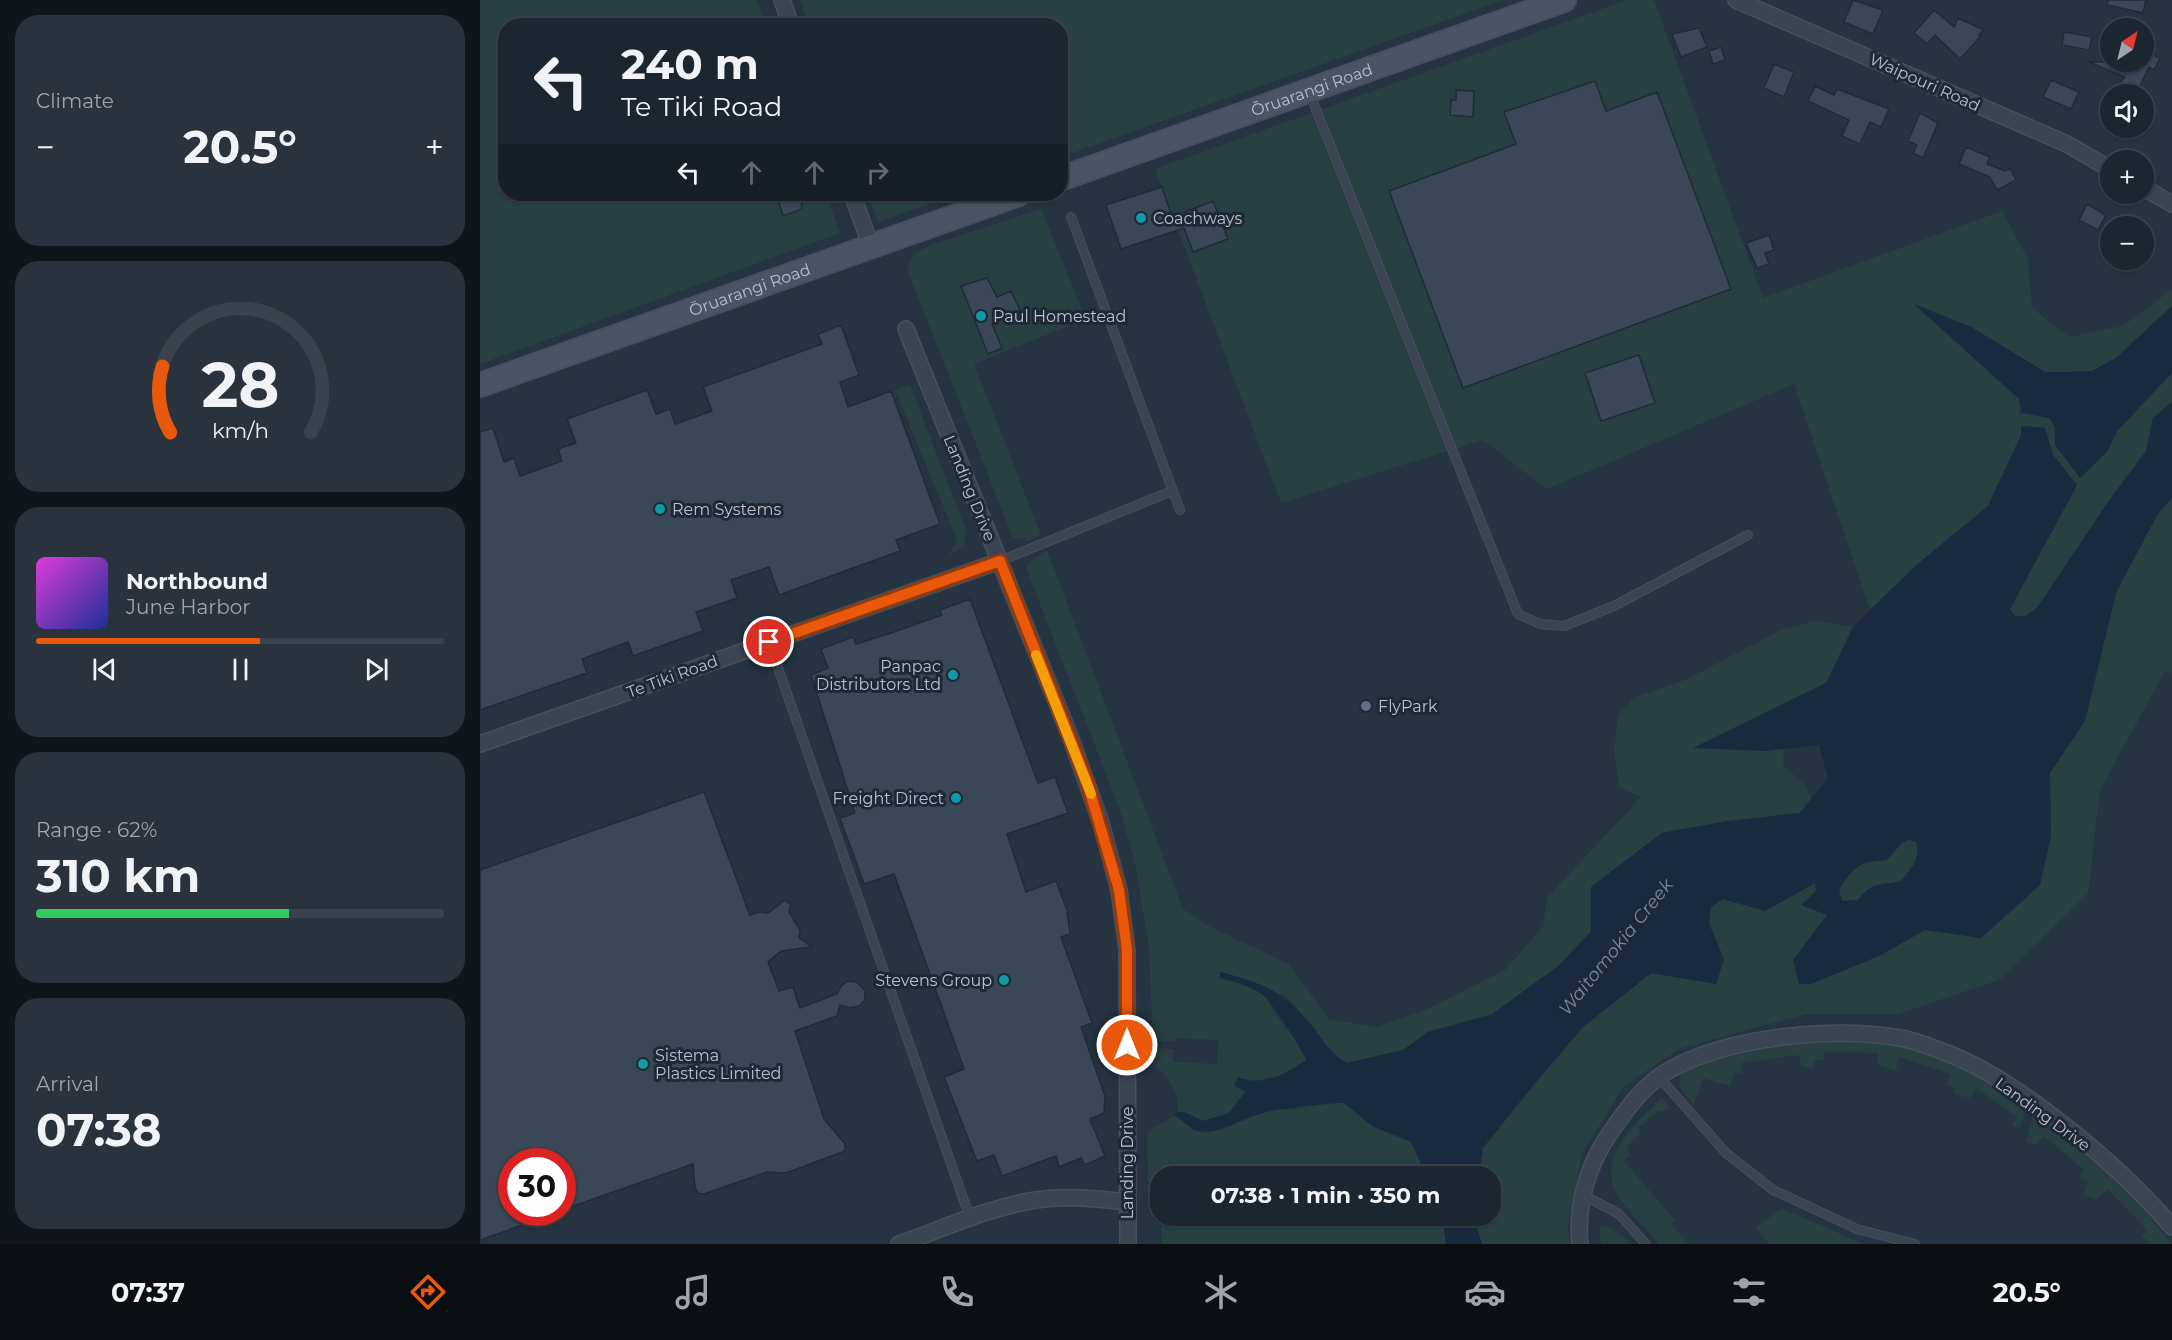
<!DOCTYPE html>
<html lang="en">
<head>
<meta charset="utf-8">
<style>
	:root { --surface:#1c2631; --page:#29323d; --text:#f1f3f6; --muted:#a0a5ab; --line:#3a434d; --accent:#ea580c }
	body { margin:0; font-family:Montserrat,sans-serif; background:var(--page); color:var(--text); height:100vh; display:flex; flex-direction:column; font-size:22px; white-space:nowrap }
	* { box-sizing:border-box; margin:0 }
	p { font-size:20px; color:var(--muted) }
	.icon { flex:none; width:33px; height:33px; fill:none; stroke:currentColor; stroke-width:2; stroke-linecap:round; stroke-linejoin:round }
	.map { position:relative; flex:1; overflow:hidden }
	.panel { display:flex; flex-direction:column; gap:15px; padding:15px; background:#0f151b; width:480px }
	.panel>* { flex:none }
	.hud { position:absolute; left:18px; top:18px; width:570px; height:183px; border-radius:24px; box-shadow:0 2px 4px #0004,0 0 0 2px var(--line); background:#1c2631; color:var(--text); overflow:hidden }
	.needle { width:39px; rotate:35deg }
	.controls { position:absolute; left:1620px; top:18px; display:grid; gap:12px }
	.controls a { display:grid; place-items:center; width:54px; height:54px; border-radius:50%; background:var(--surface); box-shadow:0 2px 4px #0004,0 0 0 2px var(--line); font-size:30px }
	.speed { position:absolute; left:18px; top:1148px; display:flex; gap:12px; font-size:30px; font-weight:700; text-align:center }
	.speed>* { display:grid; place-content:center; width:78px; height:78px; border-radius:50%; background:var(--surface); box-shadow:0 2px 4px #0004,0 0 0 2px var(--line); line-height:1 }
	.speed .limit { border:9px solid #d22; background:#fff; color:#111 }
	.pin { position:absolute; display:grid; place-items:center; width:51px; height:51px; color:#fff; margin:-26px; border:3px solid #fff; border-radius:50%; box-shadow:0 2px 6px #0007 }
	.me { position:absolute; width:66px; margin:-33px; rotate:0deg; stroke-linejoin:round; filter:drop-shadow(0 0 4px #0008) }
	.turn { display:flex; align-items:center; gap:21px; height:126px; padding:0 24px; font-size:27px }
	.turn .icon { width:78px; height:78px; stroke-width:2.5 }
	.turn b { display:block; font-size:42px; line-height:51px }
	.lanes { display:flex; align-items:center; height:57px; padding:0 24px; background:#0003; justify-content:center; gap:30px; direction:ltr }
	.lanes .off { opacity:.35 }
	.big { font-size:45px; font-weight:700; line-height:1.1 }
	.panel .card { flex:1; display:flex; flex-direction:column; justify-content:center; gap:9px; min-width:0; padding:0 21px; border-radius:24px; background:var(--page) }
	.panel .dial { align-items:center; gap:0 }
	.dial svg { height:156px; overflow:visible; fill:none; stroke:var(--line); stroke-width:7; stroke-linecap:round; text-anchor:middle }
	.dial text { fill:var(--text); stroke:none }
	.song { display:flex; align-items:center; gap:18px }
	.cover { width:72px; height:72px; border-radius:9px; background:linear-gradient(135deg,hsl(300 70% 55%),hsl(230 70% 35%)) }
	.played { height:6px; border-radius:3px; background:linear-gradient(90deg,var(--accent) 55%,var(--line) 55%) }
	.keys { display:flex; justify-content:space-around; direction:ltr }
	.heat { display:flex; justify-content:space-between; align-items:center; font-size:33px; direction:ltr }
	.charge { height:9px; border-radius:4px; background:linear-gradient(90deg,#34c759 62%,var(--line) 0) }
	.trip { position:absolute; left:670px; top:1166px; width:351px; height:60px; border-radius:24px; background:var(--surface); box-shadow:0 2px 4px #0004,0 0 0 2px var(--line); font-weight:700; line-height:60px; text-align:center }
	.tab-bar { display:flex; height:96px; justify-content:space-around; align-items:center; background:#0b0f14; color:var(--muted) }
	.tab-bar .icon { width:42px; height:42px }
	.tab-bar .on { color:var(--accent) }
	.tab-bar b { font-size:27px; color:var(--text) }
	main { display:flex; flex:1; min-height:0 }
	.map>svg:first-child { display:block }
	.green { fill:#284042 }
	.water { fill:#192a3f; fill-rule:evenodd }
	.building { fill:#394757; stroke:#212b38; stroke-width:1.5 }
	.lines { fill:none; stroke-linecap:round; stroke-linejoin:round }
	.lane-casing { stroke:#47505d; stroke-width:10 }
	.street-casing { stroke:#47505d; stroke-width:18 }
	.secondary-casing { stroke:#47505d; stroke-width:26 }
	.lane { stroke:#3b4451; stroke-width:8 }
	.street { stroke:#3b4451; stroke-width:15 }
	.secondary { stroke:#495464; stroke-width:22 }
	.route-casing { stroke:#983908; stroke-width:15 }
	.route { stroke:#ea580c; stroke-width:10 }
	.slow { stroke:#f59e0b; stroke-width:10 }
	.culture-dot { fill:#0f9aa8; stroke:#1f2936; stroke-width:2 }
	.service-dot { fill:#5c6f8a; stroke:#1f2936; stroke-width:2 }
	.labels { text-anchor:middle; stroke-width:6; stroke-linejoin:round; paint-order:stroke }
	.street-label { font-size:16px; fill:#b8c0cb; stroke:#1f2936 }
	.poi-label { font-size:16px; fill:#b8c0cb; stroke:#1f2936; text-anchor:start }
	.water-label { font-size:18px; font-style:italic; fill:#718ba9; stroke:#1f2936 }
</style>
</head>
<body>
<main>
<section class="panel">
<div class="card"><p>Climate</p>
<div class="heat"><a>−</a><b class="big">20.5°</b><a>+</a></div>
</div>
<div class="card dial"><svg viewBox="0 0 100 80">
<path d="M14 69A42 42 0 1 1 86 69"/>
<path d="M14 69A42 42 0 0 1 10 35" stroke="#ea580c"/>
<text x="50" y="56" font-size="32" font-weight="700">28</text>
<text x="50" y="72" font-size="11">km/h</text>
</svg></div>
<div class="card">
<div class="song"><i class="cover"></i><div><b>Northbound</b><p>June Harbor</p></div></div>
<div class="played"></div>
<div class="keys"><svg class="icon" aria-label="previous" viewBox="0 0 24 24"><path d="M18 5L8 12l10 7zM5 5v14"/></svg><svg class="icon" aria-label="pause" viewBox="0 0 24 24"><path d="M8 5v14M16 5v14"/></svg><svg class="icon" aria-label="next" viewBox="0 0 24 24"><path d="M6 5l10 7-10 7zM19 5v14"/></svg></div>
</div>
<div class="card"><p>Range · 62%</p><b class="big">310 km</b><div class="charge"></div></div>
<div class="card"><p>Arrival</p><b class="big">07:38</b></div>
</section>
<div class="map">
<svg width="1692" height="1244" viewBox="0 0 1692 1244">
	<rect width="100%" height="100%" fill="#263341"/>
	<path class="green" d="M0 0H277L286 25 26 26V194H346L360 233 0 364Z
		M320 0H1023L581 157 580 26 329 25Z
		M1147 0H1174L1283 298 1522 211 1548 259 1552 308 1589 337 1643 326 1692 289V306L1636 358 1612 371 1588 372H1565L1491 327 1436 305 1539 399 1540 419 1542 413 1569 418 1575 427V445L1627 452 1638 430 1692 373V402L1673 418 1666 451 1628 502 1557 608 1545 616H1535L1530 609 1597 485 1573 455 1565 428 1541 426V435L1508 506 1433 568 1390 610 1314 384 1067 489 1003 440 801 503 675 169Z
		M388 194H477L398 222Z
		M561 209 606 319 494 364 561 535 548 541 533 538 427 269 435 253 453 244Z
		M430 385 486 530 484 546 469 556 477 540 415 390Z
		M1692 498V673L1685 671 1620 790 1608 893 1519 980 1418 1014H1327L1201 1048 1144 1086 1102 1154 1088 1226 1090 1244H1002L993 1215H1011V1176H999L1003 1148 1047 1093 1102 1028 1171 973 1236 984 1244 959 1229 924 1231 907 1243 899 1285 911 1335 883 1336 891 1321 905 1347 915 1314 960 1331 984 1398 956 1445 930 1501 938 1571 836 1570 773 1605 721 1636 593 1677 515Z
		M567 550 703 909 729 926 810 965 849 1019 897 1027 952 1007 1025 970 1063 926 1067 898 1161 797 1139 787 1134 750 1138 715 1155 697 1205 680 1303 629 1335 621 1373 627 1346 683 1215 747 1285 751 1304 749 1303 765 1327 787 1331 799 1320 813 1248 821 1182 833 1111 887V932L1077 967 1012 1015 948 1032 923 1050 867 1063 853 1055 806 996 740 978 770 987 785 996 800 1020 816 1040 827 1060 798 1076 755 1085 766 1092C758 1111 742 1117 723 1121L704 1112H697C702 1095 686 1074 673 1064V1048L694 1049 693 1062 737 1064 738 1040 695 1038 694 1041H673L669 948 655 863 640 810 546 568 551 561Z
		M1429 839 1436 842C1441 859 1432 868 1421 881 1402 885 1391 882 1378 900L1362 901 1359 890C1375 864 1377 863 1407 860L1421 844Z
		M1390 1039 1446 1051 1502 1077 1546 1108 1540 1128 1531 1125 1537 1117 1496 1088 1490 1098 1474 1094 1475 1088 1466 1085 1471 1074 1419 1057 1416 1071 1398 1065V1053L1345 1052 1343 1061 1335 1059 1332 1069 1321 1065 1319 1055 1261 1063 1263 1074 1255 1072 1250 1086 1223 1078 1214 1106 1199 1087 1201 1073C1262 1045 1324 1042 1390 1039Z
		M1182 1098 1190 1107 1185 1111H1179L1159 1127 1160 1133 1147 1146 1150 1156 1144 1161 1195 1220 1191 1224 1209 1244H1179C1165 1228 1147 1212 1137 1194 1116 1159 1157 1120 1182 1098Z
		M853 1103H865L892 1126 931 1142 947 1176H681V1215H962L966 1244H682L678 1180 668 1182 667 1132 694 1116 702 1119 716 1131 752 1125 790 1110 814 1109Z
		M1554 1114 1616 1164 1657 1201 1692 1244H1666L1668 1240 1661 1237 1667 1230 1627 1189 1616 1200 1604 1195 1608 1181 1599 1178 1604 1170 1564 1136 1556 1145 1546 1142Z
		M1301 1209H1303L1384 1244H1290L1275 1228Z
		M1124 1226 1133 1229 1153 1244H1121L1119 1228Z"/>
	<path class="water" d="M1434 304 1491 327 1565 372H1588L1612 371 1636 358 1692 306V373L1638 430 1627 452 1600 478 1575 445V427L1569 418 1542 413 1539 399Z
		M1692 402V498L1677 515 1636 593 1605 721 1570 773 1571 836 1560 885 1501 938 1445 930 1399 956 1331 984H1319L1313 960 1347 915 1321 905 1336 891 1335 883 1285 911 1243 899 1231 907 1229 924 1244 959 1236 984 1171 973 1102 1028 1047 1093 1003 1148 999 1176H947L931 1142 892 1126 864 1103C838 1104 791 1108 767 1118 754 1124 733 1135 717 1131 709 1129 703 1119 694 1116L697 1112H704L723 1121 749 1113 765 1092 754 1085 758 1077C782 1087 806 1075 826 1060 822 1049 791 1001 783 995 770 985 754 982 740 978V972C783 983 804 991 833 1027 844 1041 850 1054 867 1063L923 1050 948 1032 1012 1014 1077 967 1111 932V887L1182 833 1248 821 1320 813 1348 778 1339 745 1285 751 1213 748 1346 683 1373 627 1433 568 1508 506 1541 435V426L1565 428 1573 455 1597 485 1530 609 1535 616H1545L1557 608 1628 502 1666 451 1673 418ZM1429 839 1436 842C1441 858 1432 868 1421 881 1402 885 1391 882 1378 900L1362 901 1359 890C1375 865 1378 862 1407 860L1421 844Z
		M962 1215H993L1002 1244H966Z"/>
	<path class="building" d="M1373 0 1403 10 1393 34 1364 22Z
		M1628 0H1666L1663 13 1627 5Z
		M1454 10 1474 27 1478 18 1504 30 1499 35 1501 36 1480 59 1455 35 1447 44 1434 33Z
		M1219 28 1227 47 1201 57 1192 34Z
		M1584 32 1612 37 1609 50 1582 45Z
		M1241 47 1245 60 1233 64 1229 51Z
		M1664 51 1680 58 1674 70 1669 67 1656 94H1630L1645 77 1609 62H1664Z
		M1294 64 1314 72 1304 97 1284 88Z
		M1571 80 1599 92 1591 109 1563 97Z
		M1115 81 1126 111 1177 92 1251 289 983 388 909 191 1036 144 1024 112Z
		M1335 86 1354 95 1357 89 1409 109 1401 127 1390 122 1380 144 1362 136 1369 120 1328 101Z
		M976 90 994 91 993 117 970 115 971 100H976Z
		M1440 113 1458 123 1443 158 1433 153 1437 145 1428 141Z
		M1486 147 1510 157 1507 164 1525 171 1530 168 1536 180 1517 190 1510 177 1479 164Z
		M682 187 692 217 733 201 748 239 713 252 704 228 641 249 626 205Z
		M296 194H346V196L321 204 322 209 303 216Z
		M1607 204 1626 215 1618 230 1599 220Z
		M1289 235 1294 250 1285 253 1289 264 1277 268 1266 243Z
		M507 278 517 297 531 291 540 310 512 324 522 348 508 354 481 286Z
		M361 325 379 375 360 382 368 407 411 391 460 524 416 540 420 551 299 595 289 567 251 580 257 598 216 612 223 631 153 656 148 642 102 659 107 673 0 710V432L13 428 24 462 34 458 40 476 82 461 78 449 96 443 87 419 167 390 176 414 190 409 195 424 232 411 223 387 342 344 338 334Z
		M1159 355 1175 403 1121 421 1105 373Z
		M490 599 558 783 575 777 588 813 527 834 546 892 576 881 587 910 590 934 581 937 612 1023 601 1027 625 1096 624 1113 610 1119 625 1156 605 1165 601 1158 579 1167 576 1156 522 1176 514 1155 497 1161 464 1077 484 1069 414 874 384 884 360 818 375 813 331 675 348 668 341 649 373 637 376 644 411 633 462 615 460 610Z
		M224 792 270 915 279 912 288 913 305 900 311 905 309 912 320 930 319 938 332 947 301 951 288 962 299 991 313 987 320 1008 357 994 361 986 368 981 377 982 385 991V1000L379 1006 370 1008 360 1005 357 1016 315 1031 344 1119 365 1144V1151L306 1173 287 1172 224 1194 218 1193 215 1188 213 1164 82 1210V1161H32V1212L74 1214 0 1240V870Z"/>
	<g class="lines">
		<g class="lane-casing">
			<path id="lane" d="M829 92 1038 614 1060 624 1084 626 1134 606 1268 535
				M591 217 700 510
				M520 561 692 491
				M289 642 490 1218
				M1179 1077 1246 1153 1293 1190 1377 1229 1435 1244
				M1103 1195 1139 1214 1166 1244"/>
		</g>
		<g class="street-casing">
			<path id="street" d="M302 0 311 26
				M1256 0 1587 144 1630 169
				M1664 188 1692 204
				M372 194 391 246
				M426 329 590 736 621 823 639 890 647 950 648 1244
				M0 744 520 561
				M419 1244C463 1229 509 1207 556 1200 586 1195 617 1199 648 1202
				M1100 1244C1096 1207 1107 1167 1128 1136 1145 1111 1165 1082 1193 1068 1253 1036 1353 1027 1420 1038 1435 1040 1453 1048 1467 1053 1540 1081 1642 1168 1692 1227"/>
		</g>
		<g class="secondary-casing">
			<g id="secondary">
				<path id="s1" d="M580 179 1084 0"/>
				<path id="s2" d="M0 385 539 194"/>
			</g>
		</g>
		<use href="#lane" class="lane"/>
		<use href="#street" class="street"/>
		<use href="#secondary" class="secondary"/>
	</g>
	<g class="lines">
		<g class="route-casing">
			<path id="route" d="M289 642 520 561 607 782 639 890 647 950V1045"/>
		</g>
		<use href="#route" class="route"/>
		<path class="slow" d="M556 655 611 794"/>
	</g>
	<g class="culture-dot">
		<circle cx="661" cy="218" r="6"/>
		<circle cx="501" cy="316" r="6"/>
		<circle cx="180" cy="509" r="6"/>
		<circle cx="473" cy="675" r="6"/>
		<circle cx="476" cy="798" r="6"/>
		<circle cx="524" cy="980" r="6"/>
		<circle cx="163" cy="1064" r="6"/>
	</g>
	<circle class="service-dot" cx="886" cy="706" r="6"/>
	<g class="labels">
		<g class="street-label">
			<text transform="translate(1445 82) rotate(24)" y="6">Waipouri Road</text>
			<text dy="6" stroke="none"><textPath href="#s1" startOffset="267">Ōruarangi Road</textPath></text>
			<text dy="6" stroke="none"><textPath href="#s2" startOffset="286">Ōruarangi Road</textPath></text>
			<text transform="translate(490 488) rotate(68)" y="6">Landing Drive</text>
			<text transform="translate(192 676) rotate(-20)" y="6">Te Tiki Road</text>
			<text transform="translate(1563 1114) rotate(36)" y="6">Landing Drive</text>
			<text transform="translate(647 1163) rotate(-90)" y="6">Landing Drive</text>
		</g>
		<g class="poi-label">
			<text x="673" y="224">Coachways</text>
			<text x="513" y="322">Paul Homestead</text>
			<text x="192" y="515">Rem Systems</text>
			<text x="461" y="672" text-anchor="end">Panpac<tspan x="461" dy="18">Distributors Ltd</tspan></text>
			<text x="898" y="712">FlyPark</text>
			<text x="464" y="804" text-anchor="end">Freight Direct</text>
			<text x="512" y="986" text-anchor="end">Stevens Group</text>
			<text x="175" y="1061">Sistema<tspan x="175" dy="18">Plastics Limited</tspan></text>
		</g>
		<g class="water-label">
			<text transform="translate(1136 947) rotate(-51)" y="6">Waitomokia Creek</text>
		</g>
	</g>
</svg>
<div class="controls">
<a><svg class="needle" viewBox="-14 -14 28 28"><path d="M0-13l5 13h-10z" fill="#e53935"/><path d="M0 13l5-13h-10z" fill="#a0a5ab"/></svg></a>
<a><svg class="icon" aria-label="sound" viewBox="0 0 24 24"><path d="M4 9h4l5-4v14l-5-4H4zM17 9q2 3 0 6"/></svg></a>
<a>+</a>
<a>−</a>
</div>
<div class="speed"><div class="limit">30</div></div>
<div class="pin" style="left:289px;top:642px;background:#d93025"><svg class="icon" aria-label="arrive" viewBox="0 0 24 24"><path d="M6 21V4h12l-3 4 3 4H6"/></svg></div>
<svg class="me" style="left:647px;top:1045px" viewBox="-20 -20 40 40"><circle r="17" fill="#ea580c" stroke="#fff" stroke-width="3"/><path d="M0-11L8 9 0 5-8 9z" fill="#fff"/></svg>
<div class="trip">07:38 · 1 min · 350 m</div>
<div class="hud">
<div class="turn"><svg class="icon" aria-label="left" viewBox="0 0 24 24"><path d="M17 20v-9H6M10 6l-5 5 5 5"/></svg><div><b>240 m</b>Te Tiki Road</div></div>
<div class="lanes"><svg class="icon" aria-label="left" viewBox="0 0 24 24"><path d="M17 20v-9H6M10 6l-5 5 5 5"/></svg><svg class="icon off" aria-label="ahead" viewBox="0 0 24 24"><path d="M12 20V5M6 11l6-6 6 6"/></svg><svg class="icon off" aria-label="ahead" viewBox="0 0 24 24"><path d="M12 20V5M6 11l6-6 6 6"/></svg><svg class="icon off" aria-label="right" viewBox="0 0 24 24"><path d="M7 20v-9h11M14 6l5 5-5 5"/></svg></div>
</div>
</div>
</main>
<nav class="tab-bar">
<b>07:37</b>
<svg class="icon on" aria-label="directions" viewBox="0 0 24 24"><path d="M12 3l9 9-9 9-9-9zM9 14v-3h6M13 9l2 2-2 2"/></svg>
<svg class="icon" aria-label="music" viewBox="0 0 24 24"><path d="M9 18V5l10-2v13"/><circle cx="6" cy="18" r="3"/><circle cx="16" cy="16" r="3"/></svg>
<svg class="icon" aria-label="phone" viewBox="0 0 24 24"><path d="M5 4h4l2 5-3 2q2 4 5 5l2-3 5 2v4C11 20 4 13 5 4z"/></svg>
<svg class="icon" aria-label="climate" viewBox="0 0 24 24"><path d="M12 3v18M4 7l16 10M4 17L20 7"/></svg>
<svg class="icon" aria-label="car" viewBox="0 0 24 24"><path d="M5 17H2v-5l4-1 3-4h7l3 4 3 1v5h-3M9 17h6M6 11h13"/><circle cx="7" cy="17" r="2"/><circle cx="17" cy="17" r="2"/></svg>
<svg class="icon" aria-label="filters" viewBox="0 0 24 24"><path d="M4 7h16M4 17h16"/><circle cx="9" cy="7" r="2"/><circle cx="15" cy="17" r="2"/></svg>
<b>20.5°</b>
</nav>
</body>
</html>
